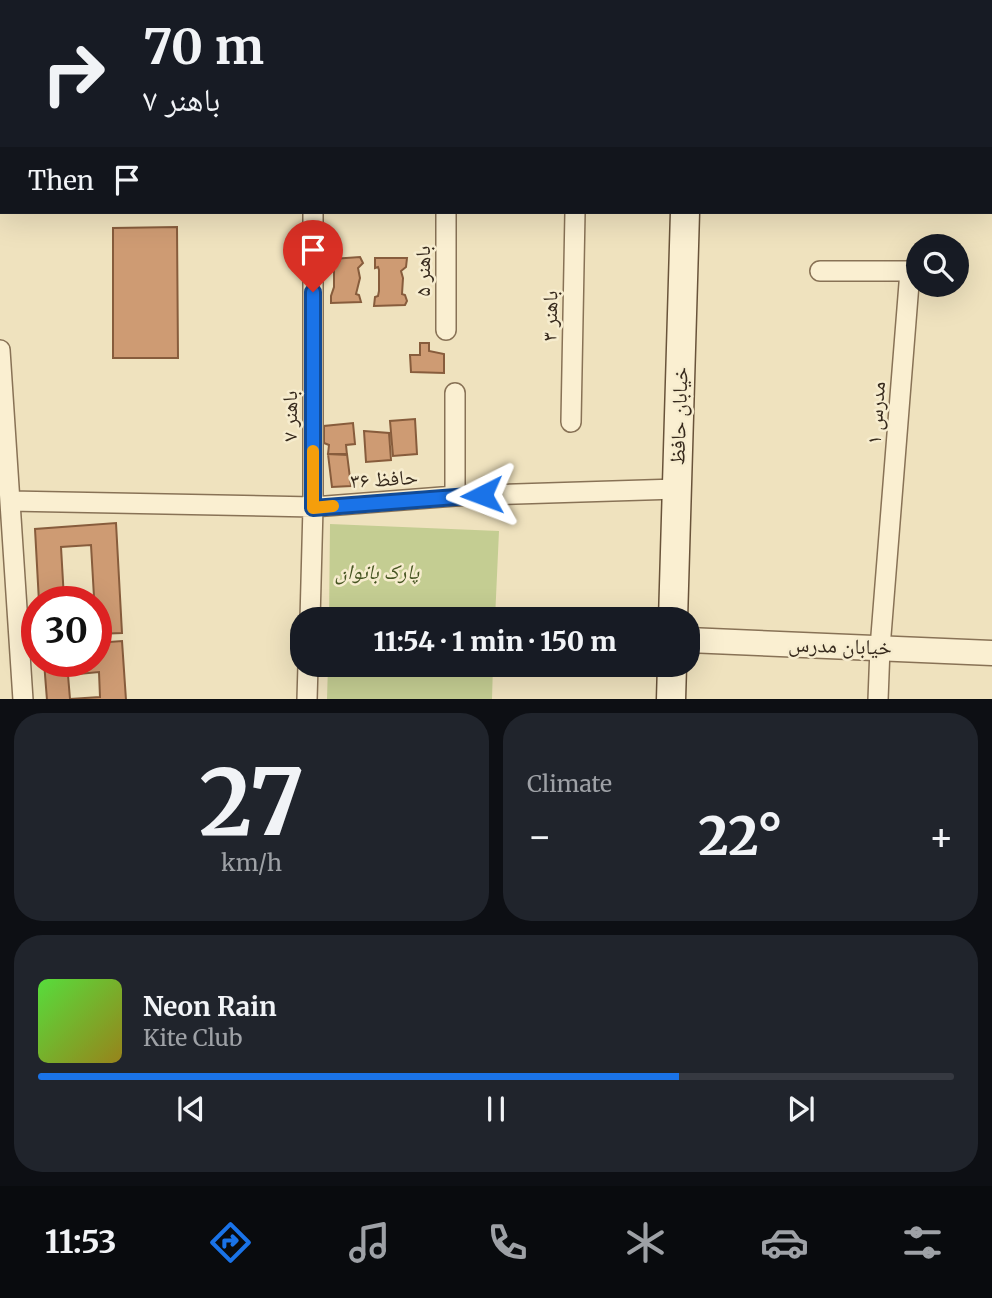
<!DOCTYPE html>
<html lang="en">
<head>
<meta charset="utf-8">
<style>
	:root { --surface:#171b24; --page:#20242c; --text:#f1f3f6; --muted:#9ea1a6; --line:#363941; --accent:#1a73e8 }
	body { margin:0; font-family:Merriweather,"Noto Naskh Arabic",serif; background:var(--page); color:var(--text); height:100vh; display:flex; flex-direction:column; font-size:26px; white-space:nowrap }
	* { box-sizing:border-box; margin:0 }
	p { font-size:23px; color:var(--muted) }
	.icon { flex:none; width:38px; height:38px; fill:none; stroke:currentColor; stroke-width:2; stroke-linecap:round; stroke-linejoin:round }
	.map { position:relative; height:699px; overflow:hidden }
	.drawer { display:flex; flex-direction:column; gap:14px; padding:14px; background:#0d0f14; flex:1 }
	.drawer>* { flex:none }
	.guide { position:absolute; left:0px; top:0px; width:992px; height:214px; box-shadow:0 7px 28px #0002; background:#171b24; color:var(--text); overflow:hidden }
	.tools { position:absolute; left:906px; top:234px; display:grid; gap:14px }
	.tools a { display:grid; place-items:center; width:63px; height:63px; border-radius:50%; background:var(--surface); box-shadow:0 7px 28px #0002; font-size:35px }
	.speed { position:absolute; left:21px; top:586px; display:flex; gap:14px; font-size:35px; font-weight:700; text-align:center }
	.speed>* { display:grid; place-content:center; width:91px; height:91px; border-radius:50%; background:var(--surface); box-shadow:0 7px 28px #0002; line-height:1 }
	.speed .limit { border:10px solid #d22; background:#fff; color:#111 }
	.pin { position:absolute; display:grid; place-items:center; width:60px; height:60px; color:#fff; margin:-72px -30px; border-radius:50% 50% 50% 0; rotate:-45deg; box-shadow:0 0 7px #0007 }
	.pin .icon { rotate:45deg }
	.me { position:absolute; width:77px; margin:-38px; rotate:267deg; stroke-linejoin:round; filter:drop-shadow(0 0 5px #0008) }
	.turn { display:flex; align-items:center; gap:24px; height:147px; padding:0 28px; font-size:32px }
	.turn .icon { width:91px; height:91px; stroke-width:2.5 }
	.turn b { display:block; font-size:49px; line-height:60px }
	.then { display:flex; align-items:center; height:66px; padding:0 28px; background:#0003; gap:14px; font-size:26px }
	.big { font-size:52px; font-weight:800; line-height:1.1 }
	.drawer .card { flex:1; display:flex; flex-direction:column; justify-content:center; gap:10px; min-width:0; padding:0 24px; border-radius:28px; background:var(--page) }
	.drawer .dial { align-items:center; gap:0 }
	.dial b { font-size:91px; line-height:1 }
	.song { display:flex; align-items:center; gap:21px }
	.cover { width:84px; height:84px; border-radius:10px; background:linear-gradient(135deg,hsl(110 70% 55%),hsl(50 70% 35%)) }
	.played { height:7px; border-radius:4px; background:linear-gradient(90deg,var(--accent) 70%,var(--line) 70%) }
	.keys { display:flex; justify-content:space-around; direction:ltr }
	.heat { display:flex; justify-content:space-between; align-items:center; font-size:38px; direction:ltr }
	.drawer .tiles { flex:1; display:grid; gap:14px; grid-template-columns:1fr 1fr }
	.card:last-child { grid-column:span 2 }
	.trip { position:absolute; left:290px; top:607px; width:410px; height:70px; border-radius:28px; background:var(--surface); box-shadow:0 7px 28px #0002; font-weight:800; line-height:70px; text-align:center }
	.dock { display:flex; height:112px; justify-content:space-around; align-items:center; background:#090b0e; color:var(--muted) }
	.dock .icon { width:49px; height:49px }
	.dock .active { color:var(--accent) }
	.dock b { font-size:32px; color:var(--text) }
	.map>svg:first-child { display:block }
	.green { fill:#c4cd92 }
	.building { fill:#ce9b73; stroke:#875c3c; stroke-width:2; fill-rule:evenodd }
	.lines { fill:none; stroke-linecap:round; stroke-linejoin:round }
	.minor-casing { stroke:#887256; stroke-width:22 }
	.tertiary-casing { stroke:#887256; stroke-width:27 }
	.secondary-casing { stroke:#69533a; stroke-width:31 }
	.minor { stroke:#faefd1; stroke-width:19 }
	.tertiary { stroke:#faefd1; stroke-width:24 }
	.secondary { stroke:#faefd1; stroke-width:28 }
	.route-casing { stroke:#114b97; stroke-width:18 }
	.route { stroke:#1a73e8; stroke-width:12 }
	.slow { stroke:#f59e0b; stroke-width:12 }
	.labels { text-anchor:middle; stroke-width:5; stroke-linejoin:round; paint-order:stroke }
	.street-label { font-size:21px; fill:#36291c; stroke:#f6ecce }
	.park-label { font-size:21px; font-style:italic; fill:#455421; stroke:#f6ecce }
</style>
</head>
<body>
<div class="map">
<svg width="992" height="700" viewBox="0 0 992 700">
	<rect width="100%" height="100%" fill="#efe2be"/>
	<path class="green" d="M330 524 499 531 495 619H329Z
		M328 665H493L492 699H327Z"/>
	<path class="building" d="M990 69H992V203H990Z
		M177 227 178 358H113V228Z
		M360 257 363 263 358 268 360 278 356 294 359 295 361 302 331 303V296L334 287V270L330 266 332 259Z
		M375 258H407L406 267 401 271 403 278 402 294 405 295 407 301 405 305 374 306 375 297 378 296 379 291V270L378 267 375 268Z
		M420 343H429V351L444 354V373L411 372 410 355H420Z
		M415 419 417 454 393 456 390 421Z
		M353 423 355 444 346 445 347 455 328 454 329 445 324 443V426Z
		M364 431 389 433 391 460 366 462Z
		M328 454H347L351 486 332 487Z
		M116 523 122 633 96 634V602H39L35 529ZM91 545 94 597 64 599 61 547Z
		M122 641 126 700H47L44 662H96V643ZM99 672 100 697 70 699 68 675Z"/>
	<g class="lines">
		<g class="minor-casing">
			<path id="minor" d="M820 271H910L880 648 878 700
				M446 330V212
				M0 350 23 700
				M571 422 575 212
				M455 496V393
				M10 501 313 507 455 496 677 489
				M310 620 313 507V212
				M307 700 308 665"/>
		</g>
		<g class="tertiary-casing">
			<path id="tertiary" d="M688 640 992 653"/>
		</g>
		<g class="secondary-casing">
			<path id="secondary" d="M691 2 692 0
				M673 620 685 212
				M671 700 672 665"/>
		</g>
		<use href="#minor" class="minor"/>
		<use href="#tertiary" class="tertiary"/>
		<use href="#secondary" class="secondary"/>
	</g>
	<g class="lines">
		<g class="route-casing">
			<path id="route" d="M313 292V508L482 495"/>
		</g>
		<use href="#route" class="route"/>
		<path class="slow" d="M313 451V508L333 506"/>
	</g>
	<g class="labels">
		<g class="street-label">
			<text transform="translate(423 271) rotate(-90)" y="7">باهنر ۵</text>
			<text transform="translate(550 316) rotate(-89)" y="7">باهنر ۳</text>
			<text transform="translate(876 413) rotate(-86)" y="7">مدرس ۱</text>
			<text transform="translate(290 416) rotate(-90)" y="7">باهنر ۷</text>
			<text transform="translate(679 416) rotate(-88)" y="7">خیابان حافظ</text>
			<text transform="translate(384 479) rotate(-4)" y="7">حافظ ۳۶</text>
			<text transform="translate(840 646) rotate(2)" y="7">خیابان مدرس</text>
		</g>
		<g class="park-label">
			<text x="377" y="579">پارک بانوان</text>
		</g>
	</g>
</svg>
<div class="tools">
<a><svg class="icon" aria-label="search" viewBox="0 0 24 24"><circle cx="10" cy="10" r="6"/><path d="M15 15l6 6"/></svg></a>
</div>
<div class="speed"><div class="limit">30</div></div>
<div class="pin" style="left:313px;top:292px;background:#d93025"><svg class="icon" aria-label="arrive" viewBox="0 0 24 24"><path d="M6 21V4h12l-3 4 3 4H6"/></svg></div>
<svg class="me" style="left:482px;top:495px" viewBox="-20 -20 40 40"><path d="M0-17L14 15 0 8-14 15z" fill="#1a73e8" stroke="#fff" stroke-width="4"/></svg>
<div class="trip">11:54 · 1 min · 150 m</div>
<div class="guide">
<div class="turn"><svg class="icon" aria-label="right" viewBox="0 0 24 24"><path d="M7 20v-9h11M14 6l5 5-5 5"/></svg><div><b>70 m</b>باهنر ۷</div></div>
<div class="then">Then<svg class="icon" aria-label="arrive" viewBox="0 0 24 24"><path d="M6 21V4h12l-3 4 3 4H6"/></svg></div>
</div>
</div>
<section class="drawer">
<div class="tiles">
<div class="card dial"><b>27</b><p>km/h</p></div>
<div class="card"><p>Climate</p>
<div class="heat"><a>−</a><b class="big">22°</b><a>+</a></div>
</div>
<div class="card">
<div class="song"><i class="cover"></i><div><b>Neon Rain</b><p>Kite Club</p></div></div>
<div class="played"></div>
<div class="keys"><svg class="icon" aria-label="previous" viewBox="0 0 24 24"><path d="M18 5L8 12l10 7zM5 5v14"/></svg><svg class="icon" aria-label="pause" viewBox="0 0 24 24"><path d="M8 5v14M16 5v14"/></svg><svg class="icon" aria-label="next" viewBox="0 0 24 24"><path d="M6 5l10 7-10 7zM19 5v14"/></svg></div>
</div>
</div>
</section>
<nav class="dock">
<b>11:53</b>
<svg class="icon active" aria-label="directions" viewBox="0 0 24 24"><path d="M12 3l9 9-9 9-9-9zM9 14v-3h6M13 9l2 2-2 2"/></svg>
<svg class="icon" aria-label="music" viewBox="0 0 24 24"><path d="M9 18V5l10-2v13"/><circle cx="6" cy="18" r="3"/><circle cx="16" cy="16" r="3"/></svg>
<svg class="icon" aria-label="phone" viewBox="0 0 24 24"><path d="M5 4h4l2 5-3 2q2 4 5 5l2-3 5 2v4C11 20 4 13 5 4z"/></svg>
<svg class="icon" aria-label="climate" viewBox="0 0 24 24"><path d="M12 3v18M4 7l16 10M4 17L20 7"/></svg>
<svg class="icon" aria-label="car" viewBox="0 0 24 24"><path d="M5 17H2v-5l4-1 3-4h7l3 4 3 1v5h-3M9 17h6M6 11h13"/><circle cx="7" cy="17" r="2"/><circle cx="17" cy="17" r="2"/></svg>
<svg class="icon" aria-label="filters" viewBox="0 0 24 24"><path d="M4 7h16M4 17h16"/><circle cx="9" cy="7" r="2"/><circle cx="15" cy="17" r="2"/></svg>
</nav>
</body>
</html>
